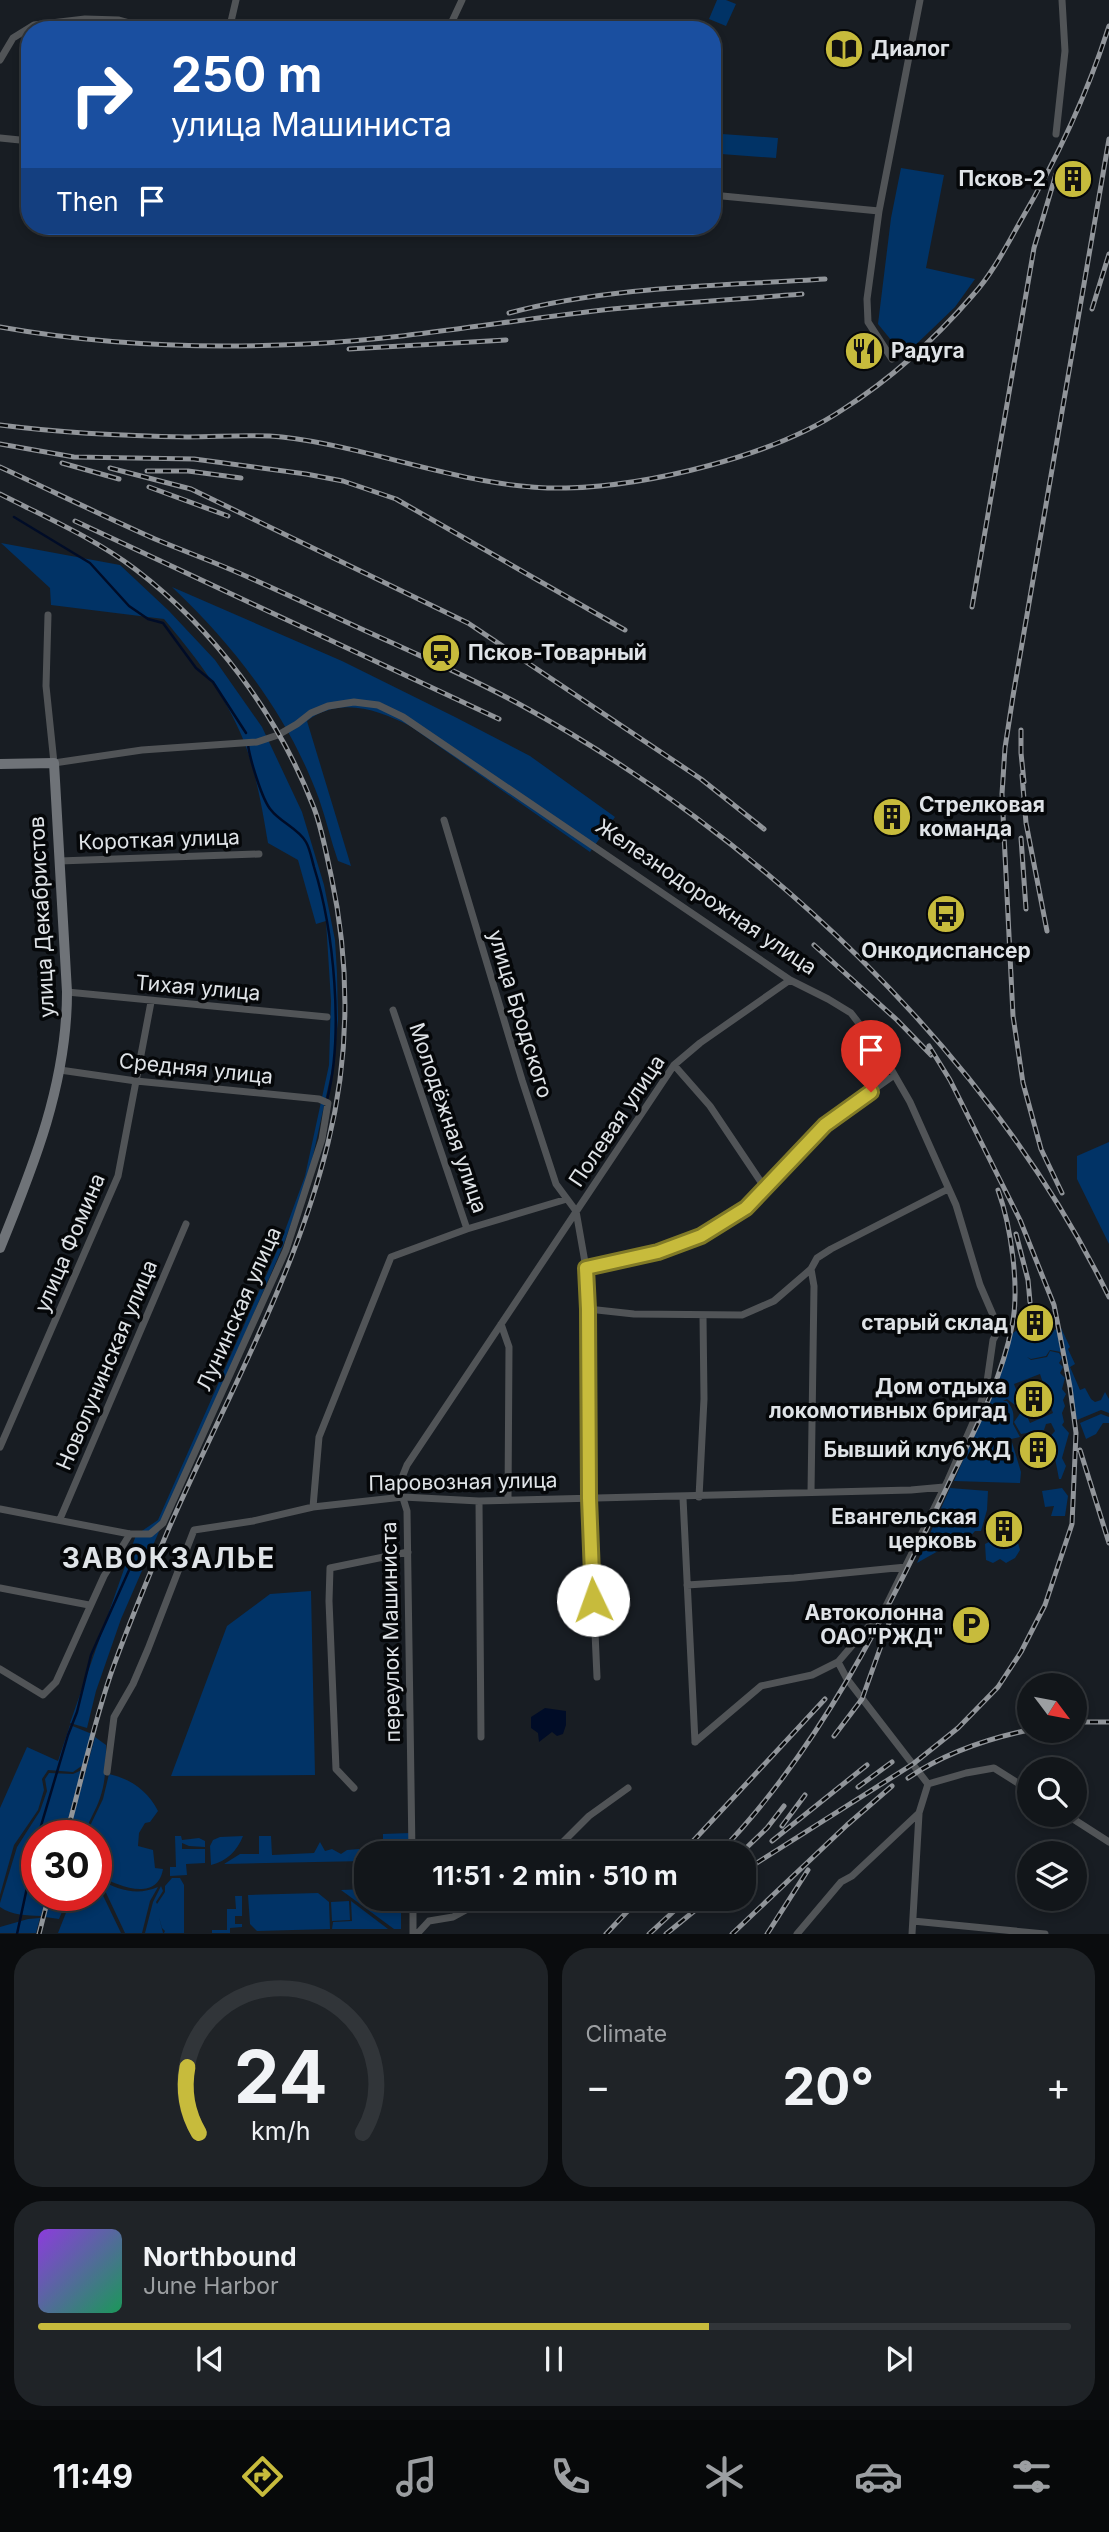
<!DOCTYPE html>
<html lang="en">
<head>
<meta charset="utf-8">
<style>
	:root { --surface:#12161a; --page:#1f2327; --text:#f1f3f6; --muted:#9c9fa2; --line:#313539; --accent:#c7bb3c }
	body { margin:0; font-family:Inter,sans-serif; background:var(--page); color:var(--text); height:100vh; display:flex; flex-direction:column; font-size:26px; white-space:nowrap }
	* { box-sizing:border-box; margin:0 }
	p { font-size:23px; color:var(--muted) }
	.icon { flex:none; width:38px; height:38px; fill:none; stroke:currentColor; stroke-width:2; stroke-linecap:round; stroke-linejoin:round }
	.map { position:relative; height:1934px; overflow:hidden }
	.side { display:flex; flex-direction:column; gap:14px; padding:14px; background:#0a0c0e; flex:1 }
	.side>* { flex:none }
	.hud { position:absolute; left:21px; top:21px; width:700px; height:214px; border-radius:28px; box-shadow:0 4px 10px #0003,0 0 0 2px var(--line); background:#1a4fa0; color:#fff; overflow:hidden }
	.needle { width:46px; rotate:122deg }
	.tools { position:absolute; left:1017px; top:1673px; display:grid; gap:14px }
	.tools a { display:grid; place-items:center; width:70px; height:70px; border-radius:50%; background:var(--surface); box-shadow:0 4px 10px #0003,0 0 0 2px var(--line); font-size:35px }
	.speed { position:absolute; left:21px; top:1820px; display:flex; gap:14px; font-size:35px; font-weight:700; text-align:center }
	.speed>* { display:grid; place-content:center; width:91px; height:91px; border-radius:50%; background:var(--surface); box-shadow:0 4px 10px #0003,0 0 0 2px var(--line); line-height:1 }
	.speed .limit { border:10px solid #d22; background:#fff; color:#111 }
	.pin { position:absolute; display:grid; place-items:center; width:60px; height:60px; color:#fff; margin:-72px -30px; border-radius:50% 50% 50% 0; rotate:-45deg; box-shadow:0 0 7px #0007 }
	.pin .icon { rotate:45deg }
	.me { position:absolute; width:77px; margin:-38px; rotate:357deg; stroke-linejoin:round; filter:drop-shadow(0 0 5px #0008) }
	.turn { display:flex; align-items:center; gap:24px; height:147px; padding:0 35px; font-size:32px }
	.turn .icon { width:91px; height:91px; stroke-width:2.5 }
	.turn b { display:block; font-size:49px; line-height:60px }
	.then { display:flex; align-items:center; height:66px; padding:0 35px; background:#0003; gap:14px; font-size:26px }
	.big { font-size:52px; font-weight:700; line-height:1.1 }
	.side .tile { flex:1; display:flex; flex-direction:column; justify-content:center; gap:10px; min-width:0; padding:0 24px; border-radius:28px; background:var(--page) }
	.side .dial { align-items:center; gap:0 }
	.dial svg { height:182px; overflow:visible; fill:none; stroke:var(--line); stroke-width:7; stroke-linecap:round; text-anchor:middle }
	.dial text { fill:var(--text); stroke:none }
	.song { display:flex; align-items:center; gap:21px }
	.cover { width:84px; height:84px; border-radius:10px; background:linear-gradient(135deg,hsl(270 70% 55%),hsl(150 70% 35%)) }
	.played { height:7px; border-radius:4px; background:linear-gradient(90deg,var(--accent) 65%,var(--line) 65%) }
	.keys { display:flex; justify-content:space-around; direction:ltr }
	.heat { display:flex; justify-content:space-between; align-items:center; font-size:38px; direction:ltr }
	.side .tiles { flex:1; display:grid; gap:14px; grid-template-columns:1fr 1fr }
	.tile:last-child { grid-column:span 2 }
	.trip { position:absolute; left:354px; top:1841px; width:402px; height:70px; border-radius:28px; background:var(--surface); box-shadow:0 4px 10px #0003,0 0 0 2px var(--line); font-weight:700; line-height:70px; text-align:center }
	.dock { display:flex; height:112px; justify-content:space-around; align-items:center; background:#07090a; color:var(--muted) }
	.dock .icon { width:49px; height:49px }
	.dock .current { color:var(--accent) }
	.dock b { font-size:32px; color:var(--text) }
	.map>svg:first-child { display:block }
	.green { fill:#013366 }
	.water { fill:#000c27 }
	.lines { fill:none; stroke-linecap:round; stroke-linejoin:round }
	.stream { stroke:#000c27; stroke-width:2.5 }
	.street { stroke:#515457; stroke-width:7 }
	.secondary { stroke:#6f7378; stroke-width:10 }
	.rail-casing { stroke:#91959a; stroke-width:5 }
	.rail { stroke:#050709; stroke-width:2.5; stroke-dasharray:8; stroke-linecap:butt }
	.route-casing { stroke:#817a27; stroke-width:18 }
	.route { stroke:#c7bb3c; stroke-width:12 }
	.labels { text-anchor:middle; stroke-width:7; stroke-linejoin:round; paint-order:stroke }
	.poi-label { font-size:21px; font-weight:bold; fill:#dfe3e7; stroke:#050709; text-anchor:end }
	.street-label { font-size:21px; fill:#dfe3e7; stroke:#050709 }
	.district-label { font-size:28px; font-weight:bold; letter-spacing:2px; fill:#dfe3e7; stroke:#050709 }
</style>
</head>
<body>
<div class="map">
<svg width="1109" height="1934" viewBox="0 0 1109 1934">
	<rect width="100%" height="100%" fill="#181d23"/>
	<path class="green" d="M717 0H726L736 4 726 26 709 19Z
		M722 134 778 138 776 158 721 154Z
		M901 168 944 175 926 268 975 279 955 307 904 356 878 324 891 218Z
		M1 543 120 565 169 611 215 660 262 727 302 812 324 885 335 940 337 973 338 1019 334 1060 309 1174 283 1246 121 1619 96 1691 87 1728 70 1723 136 1535 158 1520 280 1244 305 1176 329 1065 331 1001 326 921 316 924 298 860 268 843C262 807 255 765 240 732 222 690 193 654 164 619L51 605 50 588Z
		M172 587 342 661 455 717 530 756 615 817 590 852 410 726C378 710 340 696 307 721L351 866 338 861C331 841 326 819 319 799 288 715 236 648 172 587Z
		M1109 1142V1244L1077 1179V1156Z
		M1060 1328H1061L1070 1347 1068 1349 1075 1364 1070 1367 1080 1390 1085 1388 1091 1399 1095 1402 1101 1400 1105 1392 1109 1399V1413L1101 1410 1077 1420Z
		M1018 1329C1028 1339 1045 1333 1057 1329L1061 1352 1050 1350 1046 1356 1031 1359 1027 1357 1031 1360 1047 1357 1050 1351 1059 1353 1062 1358 1059 1363 1063 1367 1060 1373 1065 1378 1062 1389 1066 1394 1063 1400 1065 1406 1062 1413 1064 1422 1062 1425 1069 1433 1062 1458 1066 1466 1061 1479H1059L1055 1458 1048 1439 1055 1431 1051 1423 1046 1424 1044 1430 1021 1434 1014 1422 1021 1412 1020 1407H1023L1030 1423 1053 1413 1040 1374 1014 1384 1021 1402 1015 1405 1007 1399 1003 1401H1007C1014 1410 1014 1414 1013 1424L1020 1437 1011 1439 1021 1472 1020 1483 954 1481 1003 1368 1012 1334Z
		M1101 1414 1109 1417V1423H1103L1096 1434 1086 1439 1080 1423Z
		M950 1488 988 1491 987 1510 981 1531H975L967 1540 947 1546 917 1563Z
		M1062 1488 1068 1496 1065 1516H1051L1054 1506 1045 1507 1042 1491Z
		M989 1542 1018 1543 1020 1550 1015 1558 1006 1563 1000 1559 993 1563 986 1560 985 1544Z
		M311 1591 315 1775 171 1776 227 1626 270 1594Z
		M70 1725 92 1734 83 1765 73 1772 48 1770 42 1779 44 1790 38 1810 14 1845 0 1895V1808L27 1747 58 1761Z
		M95 1737 106 1745C106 1763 106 1781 100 1798 96 1811 87 1822 85 1836H68Z
		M82 1770 63 1836H37V1895H47L41 1916C26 1915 13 1916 0 1907V1903L17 1847 40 1811 47 1791 45 1779 49 1773 73 1774Z
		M109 1774C131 1779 148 1791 158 1811L150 1822 145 1823 139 1833 138 1846 153 1850 155 1868 163 1869C157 1903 118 1886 98 1875L96 1872V1836H88L90 1826 103 1799Z
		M410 1833V1853L388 1852 387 1840 383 1839V1834Z
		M175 1836H181L182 1840 199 1838 205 1841V1847L189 1846 182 1843V1849H205V1863L186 1864 187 1875 170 1876V1867H176Z
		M243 1836C237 1851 227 1861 211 1865L210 1846 213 1840 220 1837Z
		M259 1836H271L272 1855 314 1853 320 1842 325 1851 332 1849 341 1854 347 1850 359 1849 363 1853 375 1851 379 1853H366V1861L224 1864 240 1854H259Z
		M172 1878H180L184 1885V1933H164L165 1931 162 1928 159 1917 163 1933H145L153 1902 161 1886 163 1891 156 1902 157 1904 165 1892V1886Z
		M100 1880C119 1890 137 1896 158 1887L150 1901 142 1933H125Z
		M96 1881 121 1933H58L73 1895H96Z
		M366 1889V1899H401V1929H394L341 1890Z
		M318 1893 329 1902 330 1929 257 1931 250 1924 248 1895Z
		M51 1895H69L59 1919 45 1917Z
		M235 1896H242V1916H235V1924H242V1927L230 1928V1933H212V1930H227V1909H236Z
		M349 1901 350 1920 332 1921 331 1902Z
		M351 1901 388 1929H332L333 1922 352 1921Z
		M40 1918 36 1933H0V1927L28 1919Z"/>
	<path class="water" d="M545 1708 566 1711V1725L563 1734 557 1736 552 1732 539 1742 538 1733 531 1728V1717Z"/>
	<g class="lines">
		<path class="stream" d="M14 517 90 563 129 606 148 619 163 623 196 668 213 682 246 733
			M248 745C250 759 262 800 271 810 280 822 299 829 306 842 310 849 312 860 314 867 334 931 344 1035 327 1100
			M38 1836 68 1735 77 1712 91 1655 130 1568
			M17 1934 37 1841"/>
		<path class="street" d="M229 30 236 0
			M448 30 462 0
			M0 60 13 38 34 25 85 19 119 20 155 30
			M1056 134 1065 51 1062 0
			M0 138 30 141
			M712 195 879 211
			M892 359 868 322 867 299 879 211 920 0
			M48 615 46 686 54 763 142 750 257 742 278 735 297 724 311 713 328 706 354 702 378 705 403 717 790 980 828 999 851 1013 883 1055 910 1102 956 1205 980 1285 999 1329 993 1340 987 1382 979 1409 948 1480 886 1606 838 1662 847 1679 928 1784
			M444 820 522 1080 556 1184 576 1211 586 1268 588 1309 589 1498 597 1677
			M59 861 259 854
			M67 992 327 1017
			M674 1065 710 1106 765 1188
			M467 1229 567 1199
			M586 1268 658 1252 701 1236 746 1208 825 1124 893 1076
			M811 1269 814 1286 811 1492
			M588 1309 634 1314 742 1315 774 1301 811 1269 817 1258 831 1249 948 1189
			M501 1324 509 1347 508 1500
			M0 1447 118 1176 151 1002
			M699 1497 704 1399 703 1316
			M683 1498 695 1742
			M479 1501 481 1737
			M313 1507 319 1437 391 1257 467 1229 393 1010
			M0 1509 130 1534H150L163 1523 286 1250 322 1139 328 1103 319 1099 136 1081 60 1070
			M60 1519 186 1224
			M687 1585 794 1578 906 1567
			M0 1588 89 1605
			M0 1669 43 1695 56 1682 104 1576 130 1534
			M695 1742 761 1686 812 1675 838 1662
			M107 1772 114 1717 133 1684 148 1649 194 1530 253 1521 313 1507 403 1497 479 1501 911 1490 944 1487
			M354 1788 336 1769 329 1601 330 1568 408 1552
			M1067 1815 1109 1842
			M412 1853 407 1511 399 1485 407 1465 674 1065 700 1043 790 980
			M552 1853 589 1816 628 1788
			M413 1899V1934
			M913 1921 1045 1934
			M417 1934 429 1921 453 1917 486 1899
			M797 1934 841 1882 852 1876 919 1813 928 1784 966 1773 994 1768 1029 1790
			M912 1934 919 1814"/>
		<path class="secondary" d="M0 764 54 763 67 992C67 1083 34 1165 0 1248"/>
		<g class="rail-casing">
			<path id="rail" d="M1092 309 1109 254
				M509 313C611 286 720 286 825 279
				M0 327C100 345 205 349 306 344 409 339 510 320 612 309 675 303 739 299 802 294
				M349 349 506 340
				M0 425C62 433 125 436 188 437 219 437 251 434 282 437 378 448 469 490 566 488 649 486 773 456 842 410 891 379 935 339 973 295 992 274 1006 247 1020 222 1057 159 1087 95 1109 26
				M0 444 74 457 194 459 306 474 343 481 396 499 625 630
				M62 463 119 479
				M0 467C52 491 103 516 155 539 186 552 217 563 248 577 298 599 347 623 397 645 438 664 479 682 519 704 758 834 989 1051 1109 1297
				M110 468 191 489 468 623 701 779 764 829
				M147 471H188L241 478
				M149 487 228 516
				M0 494C45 517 94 538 135 569 214 629 278 715 314 808 322 829 326 853 331 875 350 964 350 1054 328 1143 295 1278 224 1402 169 1528 150 1573 131 1619 114 1665 94 1720 82 1779 66 1836
				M75 521 499 719
				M972 607 1034 248 1056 174
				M1021 730V753L1024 782
				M1022 775 1026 823 1047 931
				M1021 838 1026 909
				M814 945 897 1020 931 1055
				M1062 1193 1041 1149 1023 1083 1013 1016 1002 794 1005 748 1013 696 1109 139
				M1016 1234 1028 1280 1030 1302
				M1080 1450 1109 1543
				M1074 1722H1109
				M834 1736 862 1699 892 1615
				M908 1778C945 1753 986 1739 1029 1730
				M858 1787 892 1762
				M782 1826 805 1795
				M772 1841 867 1765
				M682 1853 825 1699
				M719 1853C820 1749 885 1616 947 1487 972 1435 1001 1383 1012 1326 1020 1288 1011 1226 998 1190
				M741 1853 767 1828 784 1806
				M744 1871 913 1764 958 1728 998 1687 1021 1652 1045 1605 1072 1524 1076 1433 1070 1387 1054 1305 1020 1220 950 1080 929 1046
				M39 1934 49 1895
				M606 1934 639 1899
				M649 1934 687 1899
				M666 1934 709 1899
				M732 1934 847 1825 892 1786
				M767 1934 808 1870"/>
		</g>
		<use href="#rail" class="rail"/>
	</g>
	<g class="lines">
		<g class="route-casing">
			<path id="route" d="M593 1600 589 1498 588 1309 586 1268 658 1252 701 1236 746 1208 825 1125 871 1092"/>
		</g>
		<use href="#route" class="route"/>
	</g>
	<defs>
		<g id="library-disc" transform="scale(2.0125)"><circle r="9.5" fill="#c7bb3c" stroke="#050709"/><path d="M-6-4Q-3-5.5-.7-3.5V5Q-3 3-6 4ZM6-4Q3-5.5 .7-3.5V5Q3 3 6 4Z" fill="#111"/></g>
		<g id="building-disc" transform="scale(2.0125)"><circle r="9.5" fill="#c7bb3c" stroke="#050709"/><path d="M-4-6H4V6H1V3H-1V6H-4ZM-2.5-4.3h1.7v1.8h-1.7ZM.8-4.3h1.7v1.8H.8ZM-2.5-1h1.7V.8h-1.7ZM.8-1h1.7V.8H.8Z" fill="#111"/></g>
		<g id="restaurant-disc" transform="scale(2.0125)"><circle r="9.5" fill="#c7bb3c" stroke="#050709"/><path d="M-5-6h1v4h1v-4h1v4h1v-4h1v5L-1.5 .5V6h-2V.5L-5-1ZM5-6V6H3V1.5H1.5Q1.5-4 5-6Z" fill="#111"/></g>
		<g id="station-disc" transform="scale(2.0125)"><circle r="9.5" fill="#c7bb3c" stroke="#050709"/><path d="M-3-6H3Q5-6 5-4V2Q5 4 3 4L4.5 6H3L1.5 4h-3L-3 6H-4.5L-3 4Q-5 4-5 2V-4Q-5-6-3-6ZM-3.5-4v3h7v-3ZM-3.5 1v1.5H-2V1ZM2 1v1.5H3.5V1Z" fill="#111"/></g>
		<g id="bus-disc" transform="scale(2.0125)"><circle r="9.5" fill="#c7bb3c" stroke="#050709"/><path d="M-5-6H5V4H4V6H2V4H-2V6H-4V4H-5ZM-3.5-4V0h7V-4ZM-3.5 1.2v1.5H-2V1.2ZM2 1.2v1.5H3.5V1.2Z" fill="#111"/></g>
		<g id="parking-disc" transform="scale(2.0125)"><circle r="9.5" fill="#c7bb3c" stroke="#050709"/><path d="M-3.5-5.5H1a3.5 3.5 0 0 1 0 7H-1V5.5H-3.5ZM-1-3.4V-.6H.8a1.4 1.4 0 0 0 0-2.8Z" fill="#111"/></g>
	</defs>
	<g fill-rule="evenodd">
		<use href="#library-disc" x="844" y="49"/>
		<use href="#building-disc" x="1073" y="179"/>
		<use href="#restaurant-disc" x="864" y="351"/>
		<use href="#station-disc" x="441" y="653"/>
		<use href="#building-disc" x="892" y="817"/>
		<use href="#bus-disc" x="946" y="914"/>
		<use href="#building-disc" x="1035" y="1323"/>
		<use href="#building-disc" x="1034" y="1399"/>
		<use href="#building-disc" x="1038" y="1450"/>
		<use href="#building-disc" x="1004" y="1529"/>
		<use href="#parking-disc" x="971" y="1625"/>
	</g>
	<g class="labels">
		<g class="poi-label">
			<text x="871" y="56" text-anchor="start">Диалог</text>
			<text x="1046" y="186">Псков-2</text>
			<text x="891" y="358" text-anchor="start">Радуга</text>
			<text x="468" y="660" text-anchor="start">Псков-Товарный</text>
			<text x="919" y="812" text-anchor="start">Стрелковая<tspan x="919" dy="24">команда</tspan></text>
			<text x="946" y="958" text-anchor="middle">Онкодиспансер</text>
			<text x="1008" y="1330">старый склад</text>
			<text x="1007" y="1394">Дом отдыха<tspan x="1007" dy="24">локомотивных бригад</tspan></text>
			<text x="1011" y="1457">Бывший клуб ЖД</text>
			<text x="977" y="1524">Евангельская<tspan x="977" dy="24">церковь</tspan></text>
			<text x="944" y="1620">Автоколонна<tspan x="944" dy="24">ОАО"РЖД"</tspan></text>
		</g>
		<g class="street-label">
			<text transform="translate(159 840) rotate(-2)" y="7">Короткая улица</text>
			<text transform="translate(706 897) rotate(34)" y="7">Железнодорожная улица</text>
			<text transform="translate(42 917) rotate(-93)" y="7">улица Декабристов</text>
			<text transform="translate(198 988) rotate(5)" y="7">Тихая улица</text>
			<text transform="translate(520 1014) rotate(73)" y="7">улица Бродского</text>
			<text transform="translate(196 1069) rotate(6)" y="7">Средняя улица</text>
			<text transform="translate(448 1118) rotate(71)" y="7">Молодёжная улица</text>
			<text transform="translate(617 1121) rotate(-56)" y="7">Полевая улица</text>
			<text transform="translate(70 1243) rotate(-67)" y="7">улица Фомина</text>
			<text transform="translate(239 1309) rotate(-66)" y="7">Лунинская улица</text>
			<text transform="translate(107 1365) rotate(-67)" y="7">Новолунинская улица</text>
			<text transform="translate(463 1482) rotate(-1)" y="7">Паровозная улица</text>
			<text transform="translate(391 1632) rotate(-91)" y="7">переулок Машиниста</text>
		</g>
		<g class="district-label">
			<text x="169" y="1568">ЗАВОКЗАЛЬЕ</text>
		</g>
	</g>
</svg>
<div class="tools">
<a><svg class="needle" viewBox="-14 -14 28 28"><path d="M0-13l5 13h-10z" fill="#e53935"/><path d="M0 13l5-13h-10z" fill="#9c9fa2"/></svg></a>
<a><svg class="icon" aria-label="search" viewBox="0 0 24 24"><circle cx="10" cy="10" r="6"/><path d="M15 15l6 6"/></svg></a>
<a><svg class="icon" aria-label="layers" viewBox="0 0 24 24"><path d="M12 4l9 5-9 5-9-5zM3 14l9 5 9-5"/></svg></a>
</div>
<div class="speed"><div class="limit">30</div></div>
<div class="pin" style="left:871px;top:1092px;background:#d93025"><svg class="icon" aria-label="arrive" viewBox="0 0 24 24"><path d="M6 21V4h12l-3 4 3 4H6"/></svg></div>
<svg class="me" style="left:593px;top:1600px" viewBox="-20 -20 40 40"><circle r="19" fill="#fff"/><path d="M0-13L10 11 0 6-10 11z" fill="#c7bb3c"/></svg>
<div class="trip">11:51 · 2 min · 510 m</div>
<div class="hud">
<div class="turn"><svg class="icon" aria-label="right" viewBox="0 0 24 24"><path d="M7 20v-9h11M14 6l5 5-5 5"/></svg><div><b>250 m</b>улица Машиниста</div></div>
<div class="then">Then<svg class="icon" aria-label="arrive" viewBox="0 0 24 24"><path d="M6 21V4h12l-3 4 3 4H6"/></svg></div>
</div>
</div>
<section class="side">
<div class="tiles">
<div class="tile dial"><svg viewBox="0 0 100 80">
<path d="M14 69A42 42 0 1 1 86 69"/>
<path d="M14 69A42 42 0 0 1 9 40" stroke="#c7bb3c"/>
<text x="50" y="56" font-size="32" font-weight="700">24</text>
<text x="50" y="72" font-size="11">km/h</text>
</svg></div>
<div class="tile"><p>Climate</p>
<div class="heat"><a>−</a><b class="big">20°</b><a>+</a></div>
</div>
<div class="tile">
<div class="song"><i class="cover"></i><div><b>Northbound</b><p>June Harbor</p></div></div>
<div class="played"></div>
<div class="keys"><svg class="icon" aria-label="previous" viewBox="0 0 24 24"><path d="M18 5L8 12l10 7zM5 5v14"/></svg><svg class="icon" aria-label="pause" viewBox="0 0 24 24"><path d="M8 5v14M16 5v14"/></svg><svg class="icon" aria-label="next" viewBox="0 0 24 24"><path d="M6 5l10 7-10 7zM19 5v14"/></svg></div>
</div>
</div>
</section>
<nav class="dock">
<b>11:49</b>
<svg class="icon current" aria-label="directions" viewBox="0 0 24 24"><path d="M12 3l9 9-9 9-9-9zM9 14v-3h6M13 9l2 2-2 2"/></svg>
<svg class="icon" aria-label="music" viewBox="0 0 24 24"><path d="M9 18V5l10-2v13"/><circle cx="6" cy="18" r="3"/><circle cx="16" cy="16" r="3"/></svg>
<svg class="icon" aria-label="phone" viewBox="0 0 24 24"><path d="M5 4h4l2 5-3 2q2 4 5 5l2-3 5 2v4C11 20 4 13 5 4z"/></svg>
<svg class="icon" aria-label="climate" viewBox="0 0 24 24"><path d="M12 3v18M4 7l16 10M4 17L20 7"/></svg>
<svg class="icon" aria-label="car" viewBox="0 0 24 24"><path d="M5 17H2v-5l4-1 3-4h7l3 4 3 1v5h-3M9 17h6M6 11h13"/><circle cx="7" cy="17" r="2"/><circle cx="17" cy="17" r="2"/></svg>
<svg class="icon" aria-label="filters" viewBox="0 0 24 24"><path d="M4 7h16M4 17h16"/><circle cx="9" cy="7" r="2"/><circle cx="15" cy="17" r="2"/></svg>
</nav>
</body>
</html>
